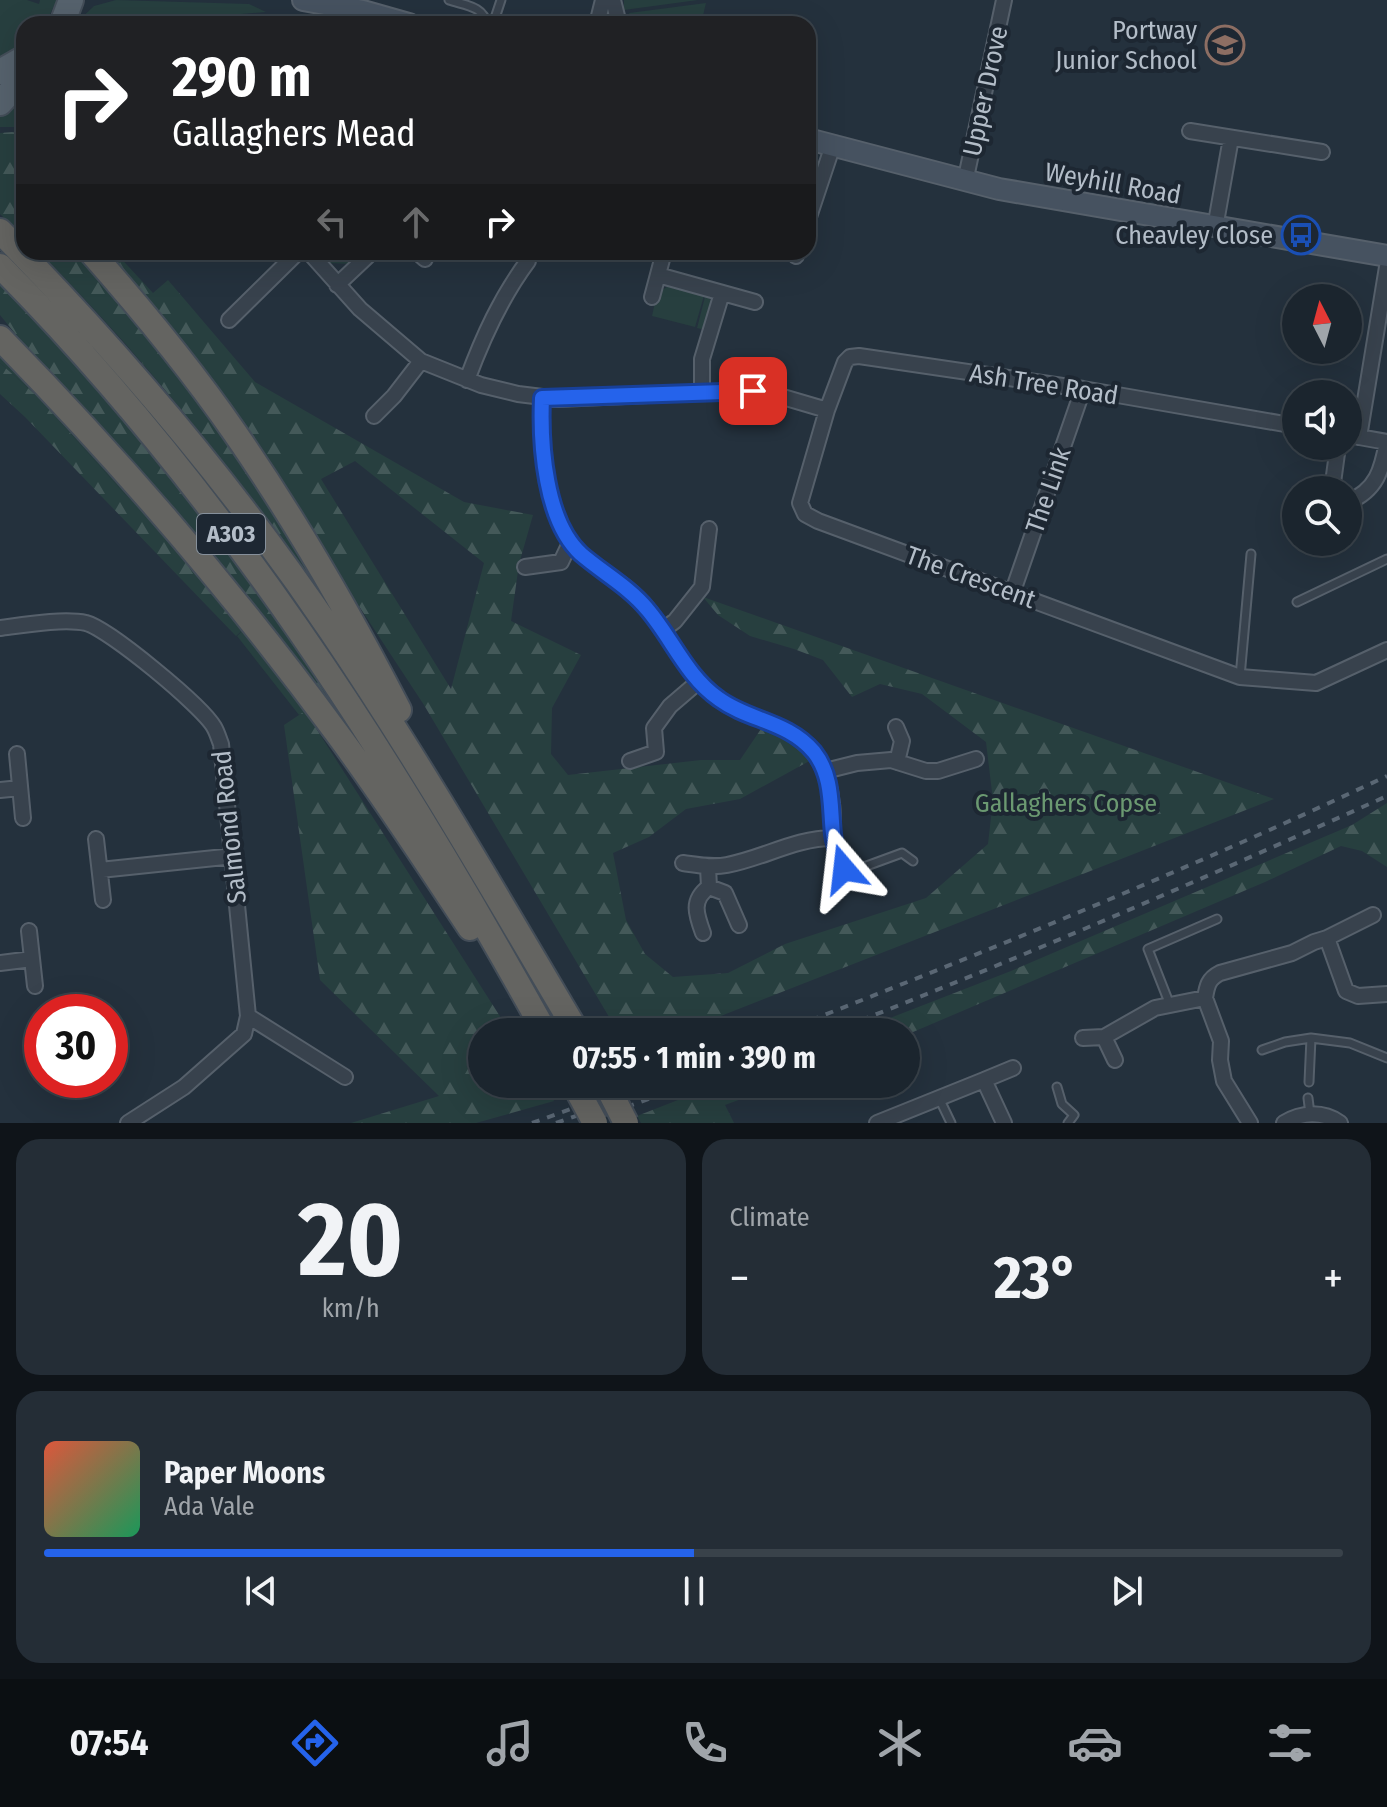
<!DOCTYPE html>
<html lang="en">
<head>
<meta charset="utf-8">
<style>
	:root { --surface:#1b252e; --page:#242d36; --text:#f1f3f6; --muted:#a0a5aa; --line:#39424a; --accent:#2563eb }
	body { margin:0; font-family:"Fira Sans Condensed",sans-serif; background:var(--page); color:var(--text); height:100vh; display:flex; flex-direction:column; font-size:30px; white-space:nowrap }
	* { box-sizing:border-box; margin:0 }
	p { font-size:26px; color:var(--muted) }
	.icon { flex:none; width:44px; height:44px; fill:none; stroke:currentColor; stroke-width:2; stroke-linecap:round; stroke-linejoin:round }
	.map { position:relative; height:1123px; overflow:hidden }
	.side { display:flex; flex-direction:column; gap:16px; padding:16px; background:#0f1419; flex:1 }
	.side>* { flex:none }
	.hud { position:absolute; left:16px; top:16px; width:800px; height:244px; border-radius:24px; box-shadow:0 8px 32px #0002,0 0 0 2px var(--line); background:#202124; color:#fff; overflow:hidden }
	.needle { width:52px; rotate:354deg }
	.fabs { position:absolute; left:1282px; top:284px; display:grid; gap:16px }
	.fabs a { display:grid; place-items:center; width:80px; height:80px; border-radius:50%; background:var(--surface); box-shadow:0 8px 32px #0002,0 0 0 2px var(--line); font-size:40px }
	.speed { position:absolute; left:24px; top:994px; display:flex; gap:16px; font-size:40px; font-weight:700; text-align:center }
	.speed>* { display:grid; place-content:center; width:104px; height:104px; border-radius:50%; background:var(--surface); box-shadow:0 8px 32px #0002,0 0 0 2px var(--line); line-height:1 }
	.speed .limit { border:12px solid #d22; background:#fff; color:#111 }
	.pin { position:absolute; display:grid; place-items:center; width:68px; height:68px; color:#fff; margin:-34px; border-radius:16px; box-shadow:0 4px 12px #0006 }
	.me { position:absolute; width:88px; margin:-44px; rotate:343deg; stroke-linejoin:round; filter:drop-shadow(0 0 6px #0008) }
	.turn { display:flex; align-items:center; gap:28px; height:168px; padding:0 24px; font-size:36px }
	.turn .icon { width:104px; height:104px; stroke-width:2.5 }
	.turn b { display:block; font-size:56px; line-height:68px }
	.lanes { display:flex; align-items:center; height:76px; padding:0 24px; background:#0003; justify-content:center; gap:40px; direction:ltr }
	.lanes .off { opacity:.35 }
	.big { font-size:60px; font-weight:700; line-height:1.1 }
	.side .widget { flex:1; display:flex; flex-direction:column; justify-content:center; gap:12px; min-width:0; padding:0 28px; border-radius:24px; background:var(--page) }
	.side .dial { align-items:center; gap:0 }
	.dial b { font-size:104px; line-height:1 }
	.song { display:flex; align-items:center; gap:24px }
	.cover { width:96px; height:96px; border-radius:12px; background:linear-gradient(135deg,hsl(10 70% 55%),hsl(150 70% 35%)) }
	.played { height:8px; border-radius:4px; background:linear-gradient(90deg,var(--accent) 50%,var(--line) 50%) }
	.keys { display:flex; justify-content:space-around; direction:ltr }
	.heat { display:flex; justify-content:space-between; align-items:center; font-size:44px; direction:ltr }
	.side .tiles { flex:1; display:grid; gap:16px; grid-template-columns:1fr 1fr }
	.widget:last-child { grid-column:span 2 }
	.trip { position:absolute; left:468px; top:1018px; width:452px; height:80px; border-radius:40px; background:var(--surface); box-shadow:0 8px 32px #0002,0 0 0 2px var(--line); font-weight:700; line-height:80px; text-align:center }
	.dock { display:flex; height:128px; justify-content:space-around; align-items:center; background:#0b0f12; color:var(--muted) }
	.dock .icon { width:56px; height:56px }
	.dock .active { color:var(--accent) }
	.dock b { font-size:36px; color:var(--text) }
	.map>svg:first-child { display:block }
	.green { fill:#273f3f }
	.forest { fill:url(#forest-firs); fill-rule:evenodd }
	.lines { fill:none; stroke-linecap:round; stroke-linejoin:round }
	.service-casing { stroke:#56606b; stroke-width:11 }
	.minor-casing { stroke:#56606b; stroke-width:18 }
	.secondary-casing { stroke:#56606b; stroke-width:24 }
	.primary-casing { stroke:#444e59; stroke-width:28 }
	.trunk-casing { stroke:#434d58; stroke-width:28 }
	.service { stroke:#38424d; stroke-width:7 }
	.minor { stroke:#38424d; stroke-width:14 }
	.secondary { stroke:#465260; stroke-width:20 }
	.primary { stroke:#56626d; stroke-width:24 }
	.trunk { stroke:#646461; stroke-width:24 }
	.rail { stroke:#5a6774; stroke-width:4; stroke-dasharray:8 8; stroke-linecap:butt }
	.trunk-bridge-casing { stroke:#434d58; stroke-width:28; stroke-linecap:butt }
	.trunk-bridge { stroke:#646461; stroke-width:24 }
	.route-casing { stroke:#184099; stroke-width:20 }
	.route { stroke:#2563eb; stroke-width:14 }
	.labels { text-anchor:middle; stroke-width:8; stroke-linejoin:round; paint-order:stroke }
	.shield { fill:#1d2732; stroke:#86909b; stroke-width:2 }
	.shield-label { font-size:24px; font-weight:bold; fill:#b3bdc8 }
	.poi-label { font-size:26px; fill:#b3bdc8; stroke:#1d2732; text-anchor:end }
	.street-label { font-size:26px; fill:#b3bdc8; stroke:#1d2732 }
	.park-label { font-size:26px; fill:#6b9971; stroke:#1d2732 }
</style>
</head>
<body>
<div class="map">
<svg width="1387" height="1123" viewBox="0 0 1387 1123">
	<defs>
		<pattern id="forest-firs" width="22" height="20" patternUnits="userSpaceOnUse" patternTransform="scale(2)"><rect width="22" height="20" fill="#273f3f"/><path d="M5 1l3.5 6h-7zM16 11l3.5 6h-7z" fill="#445959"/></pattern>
	</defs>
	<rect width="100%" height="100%" fill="#24313d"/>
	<path class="green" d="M0 0H27L39 4 40 0H57L45 24H24V47L0 62Z
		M116 0 249 4 266 12 145 22 103 16 100 24H75L94 6Z
		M624 0H698L624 10Z
		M706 3 701 24H632L629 13Z
		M12 102H17L18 127H0V115Z
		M322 252H364L351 264 328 263Z
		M670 285 705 292 695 327 652 316 657 293Z
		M706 293 713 304 706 330 697 328Z
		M0 349 174 541 121 490 37 396 0 363Z
		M241 459 313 572 306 577 282 540 287 536Z
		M246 627 309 710 299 715 237 636Z"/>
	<path class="forest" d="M12 132 18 133 24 163V237L0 214V133Z
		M39 252H80L158 343 241 459 287 536 282 540C208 438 128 341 39 252Z
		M103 252H115L153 293 168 280 255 382 464 502 533 515 519 564 511 621 581 655 552 708 551 754 568 775 701 760H740L763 726 813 759 740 799 686 809 649 837 613 853 626 920 645 954 673 977 728 973 785 944 926 898 988 844 993 800 986 742 922 694 880 684 852 697 823 660 794 649 750 636 718 615 703 597 1274 799 680 1032H618L424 705 226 404 148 299 135 289ZM355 461 484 563 451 689 321 479Z
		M0 278 138 432 257 588 333 705 328 708 177 514 121 449 31 353 0 315Z
		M0 363 37 396 121 490 174 541 246 627 236 636 25 417 0 394Z
		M305 711 510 1032H482V1084H544L554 1101 476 1123H351L439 1096 320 980 284 725Z
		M1387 803V867L1362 851 1341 846 1265 882 906 1035V1032H854L1011 971 1352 825Z
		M719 1084H781L725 1105 734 1123H641L637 1116Z"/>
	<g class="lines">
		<g class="service-casing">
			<path id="service" d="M449 0C463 5 485 6 486 24
				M493 24 501 0
				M1297 602 1387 559
				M1240 677 1251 554
				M844 869 861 868 902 853 913 861
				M1170 1005 1148 949 1217 919
				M1311 1038 1350 1043 1387 1058
				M1262 1050 1285 1042 1311 1038 1309 1082
				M1057 1087 1062 1104 1074 1115 1068 1123
				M939 1098 951 1123
				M1308 1098 1310 1114"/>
		</g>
		<g class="minor-casing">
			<path id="minor" d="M613 0 619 24
				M597 24 603 0
				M1190 131 1322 152
				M965 182 1004 0
				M808 220 833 145
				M1215 228 1231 138
				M309 252 360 309 421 361 481 385 518 394 559 399 759 390 827 410
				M417 252 425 259
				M796 256 797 252
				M658 275 755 302
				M337 285 372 252
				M652 297 664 252
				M229 320 298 252
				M467 380C483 337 501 297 528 261
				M702 393V359L722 293
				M542 398C540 444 545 522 581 554 603 573 629 586 647 608 672 638 686 676 719 699 749 721 788 721 814 753 825 767 830 786 832 804 834 816 831 829 834 840 836 850 841 860 844 869
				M374 416 394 396 421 361
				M1296 426 1083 389 859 356 850 357 845 362 827 410 800 503 805 514 818 521 1240 677 1316 683 1387 650
				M1348 435 1387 442C1382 469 1377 490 1348 502
				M1359 437 1387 267
				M1332 490 1338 446
				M525 567 561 562 570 543
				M1013 591 1083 389
				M0 628C23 625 64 618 86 623 109 629 202 706 214 727 217 732 219 739 221 744L248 1016 244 1034 184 1087 128 1123
				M663 630 675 621 702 587 709 529
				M896 727 902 741 897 762
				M17 754 23 818
				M630 761 656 752 654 728 670 706 698 682
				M825 771 857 763 891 760 926 771H938L976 759
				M0 790 20 788
				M96 839 103 900
				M683 863C698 865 712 868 727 865 764 858 795 838 833 838
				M708 867 709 887 725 893 739 925
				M100 870 234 856
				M29 931 35 986
				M703 933C696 914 691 900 709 887
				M1327 938 1373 915
				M0 963 32 959
				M1205 998 1221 1041 1220 1060 1224 1081 1250 1123
				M248 1016 345 1077
				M1104 1037 1115 1060
				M1083 1038 1104 1037 1155 1008 1205 998C1207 986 1208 979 1220 973L1292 953 1314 942 1327 938 1346 991 1358 996 1387 994
				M984 1080 1013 1068
				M877 1123 984 1080 1004 1123
				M1284 1123C1301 1112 1323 1111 1340 1123"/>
		</g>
		<g class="secondary-casing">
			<path id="secondary" d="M303 0 363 11 409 24
				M808 139 999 189 1387 256"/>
		</g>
		<g class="primary-casing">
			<path id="primary" d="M62 24 71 0
				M0 72 24 58
				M0 103 24 77"/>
		</g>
		<g class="trunk-casing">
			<path id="trunk" d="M0 231C122 355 234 487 331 631 419 761 497 897 577 1032
				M91 252C142 310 191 369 235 433 296 521 350 615 399 710
				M0 266C223 491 392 756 545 1032
				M0 338C121 462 234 593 336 732 383 795 426 862 470 928"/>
		</g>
		<use href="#service" class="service"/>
		<use href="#minor" class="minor"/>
		<use href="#secondary" class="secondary"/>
		<use href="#primary" class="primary"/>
		<use href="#trunk" class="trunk"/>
		<path class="rail" d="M781 1032C985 952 1188 870 1387 776
			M831 1032C1019 959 1203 879 1387 796
			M532 1123 640 1084
			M556 1123 590 1111
			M581 1123 691 1084"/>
		<g class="trunk-bridge-casing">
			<path id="trunk-bridge" d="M574 1084 595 1123
				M606 1084 626 1123"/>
		</g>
		<use href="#trunk-bridge" class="trunk-bridge"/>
	</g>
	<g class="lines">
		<g class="route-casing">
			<path id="route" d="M753 391 542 398C540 444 545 521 581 554 603 573 629 587 647 609 672 638 686 676 719 699 749 721 788 721 814 752 833 776 830 806 833 834 834 846 840 858 844 869"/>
		</g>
		<use href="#route" class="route"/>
	</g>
	<defs>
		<g id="school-ring" transform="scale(2)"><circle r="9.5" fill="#1d2732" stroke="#8d6e63" stroke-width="1.5"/><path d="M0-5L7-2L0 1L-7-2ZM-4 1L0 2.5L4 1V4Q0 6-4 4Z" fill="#8d6e63"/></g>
		<g id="bus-ring" transform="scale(2)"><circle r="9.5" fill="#1d2732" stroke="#1a4fb4" stroke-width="1.5"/><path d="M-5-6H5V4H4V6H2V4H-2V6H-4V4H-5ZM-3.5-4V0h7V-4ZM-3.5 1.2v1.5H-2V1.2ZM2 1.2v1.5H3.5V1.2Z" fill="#1a4fb4"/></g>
	</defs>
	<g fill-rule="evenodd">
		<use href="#school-ring" x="1225" y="45"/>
		<use href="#bus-ring" x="1301" y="235"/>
	</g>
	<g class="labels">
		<rect class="shield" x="197" y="514" width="68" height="40" rx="6"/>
		<g class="shield-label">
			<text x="231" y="542">A303</text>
		</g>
		<g class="poi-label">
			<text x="1197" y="39">Portway<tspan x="1197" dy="30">Junior School</tspan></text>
			<text x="1273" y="244">Cheavley Close</text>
		</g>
		<g class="street-label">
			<text transform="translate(985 91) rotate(-78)" y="9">Upper Drove</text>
			<text transform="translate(1113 183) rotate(10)" y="9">Weyhill Road</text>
			<text transform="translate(1044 384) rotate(9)" y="9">Ash Tree Road</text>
			<text transform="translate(1048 490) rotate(-71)" y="9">The Link</text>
			<text transform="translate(971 577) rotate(20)" y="9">The Crescent</text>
			<text transform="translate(229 827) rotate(-96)" y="9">Salmond Road</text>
		</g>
		<g class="park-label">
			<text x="1066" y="812">Gallaghers Copse</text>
		</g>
	</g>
</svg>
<div class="fabs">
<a><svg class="needle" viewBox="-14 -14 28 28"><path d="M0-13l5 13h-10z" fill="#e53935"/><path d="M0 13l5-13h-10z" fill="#a0a5aa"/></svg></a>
<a><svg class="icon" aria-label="sound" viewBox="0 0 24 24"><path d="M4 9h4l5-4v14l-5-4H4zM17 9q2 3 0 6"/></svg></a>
<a><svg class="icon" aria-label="search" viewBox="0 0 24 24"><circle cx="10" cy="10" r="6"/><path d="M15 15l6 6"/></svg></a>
</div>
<div class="speed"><div class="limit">30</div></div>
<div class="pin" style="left:753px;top:391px;background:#d93025"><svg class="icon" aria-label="arrive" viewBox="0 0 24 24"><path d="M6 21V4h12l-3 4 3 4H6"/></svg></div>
<svg class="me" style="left:844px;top:869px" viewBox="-20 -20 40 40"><path d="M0-17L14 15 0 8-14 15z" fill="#2563eb" stroke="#fff" stroke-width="4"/></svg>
<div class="trip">07:55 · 1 min · 390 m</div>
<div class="hud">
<div class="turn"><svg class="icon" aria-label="right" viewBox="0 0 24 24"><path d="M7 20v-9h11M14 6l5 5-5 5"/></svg><div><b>290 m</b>Gallaghers Mead</div></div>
<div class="lanes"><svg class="icon off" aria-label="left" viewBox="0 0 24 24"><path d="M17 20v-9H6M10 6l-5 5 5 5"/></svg><svg class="icon off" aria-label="ahead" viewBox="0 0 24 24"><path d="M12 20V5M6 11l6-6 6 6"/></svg><svg class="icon" aria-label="right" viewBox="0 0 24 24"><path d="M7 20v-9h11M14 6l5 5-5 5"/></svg></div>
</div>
</div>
<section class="side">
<div class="tiles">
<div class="widget dial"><b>20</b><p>km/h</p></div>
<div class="widget"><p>Climate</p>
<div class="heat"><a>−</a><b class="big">23°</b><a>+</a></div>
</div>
<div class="widget">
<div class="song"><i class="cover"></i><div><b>Paper Moons</b><p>Ada Vale</p></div></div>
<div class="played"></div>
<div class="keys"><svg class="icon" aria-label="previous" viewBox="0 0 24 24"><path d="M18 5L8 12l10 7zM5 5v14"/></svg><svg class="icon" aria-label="pause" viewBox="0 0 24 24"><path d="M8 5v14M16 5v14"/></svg><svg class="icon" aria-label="next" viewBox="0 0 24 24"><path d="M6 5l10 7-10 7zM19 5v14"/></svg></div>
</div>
</div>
</section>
<nav class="dock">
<b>07:54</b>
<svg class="icon active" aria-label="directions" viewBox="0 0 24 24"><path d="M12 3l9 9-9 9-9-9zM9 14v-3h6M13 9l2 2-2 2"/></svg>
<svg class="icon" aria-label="music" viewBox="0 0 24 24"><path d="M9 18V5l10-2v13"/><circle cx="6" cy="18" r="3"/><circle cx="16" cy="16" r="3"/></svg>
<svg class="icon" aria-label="phone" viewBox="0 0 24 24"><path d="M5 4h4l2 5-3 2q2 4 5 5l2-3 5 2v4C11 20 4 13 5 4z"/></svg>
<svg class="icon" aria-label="climate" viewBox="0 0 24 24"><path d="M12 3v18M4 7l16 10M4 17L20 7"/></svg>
<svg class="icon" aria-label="car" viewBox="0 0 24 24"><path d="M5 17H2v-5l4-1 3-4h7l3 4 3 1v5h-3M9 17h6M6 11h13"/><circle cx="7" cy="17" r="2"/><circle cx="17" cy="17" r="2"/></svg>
<svg class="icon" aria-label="filters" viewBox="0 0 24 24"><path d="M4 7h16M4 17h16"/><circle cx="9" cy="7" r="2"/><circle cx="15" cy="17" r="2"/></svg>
</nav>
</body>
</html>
